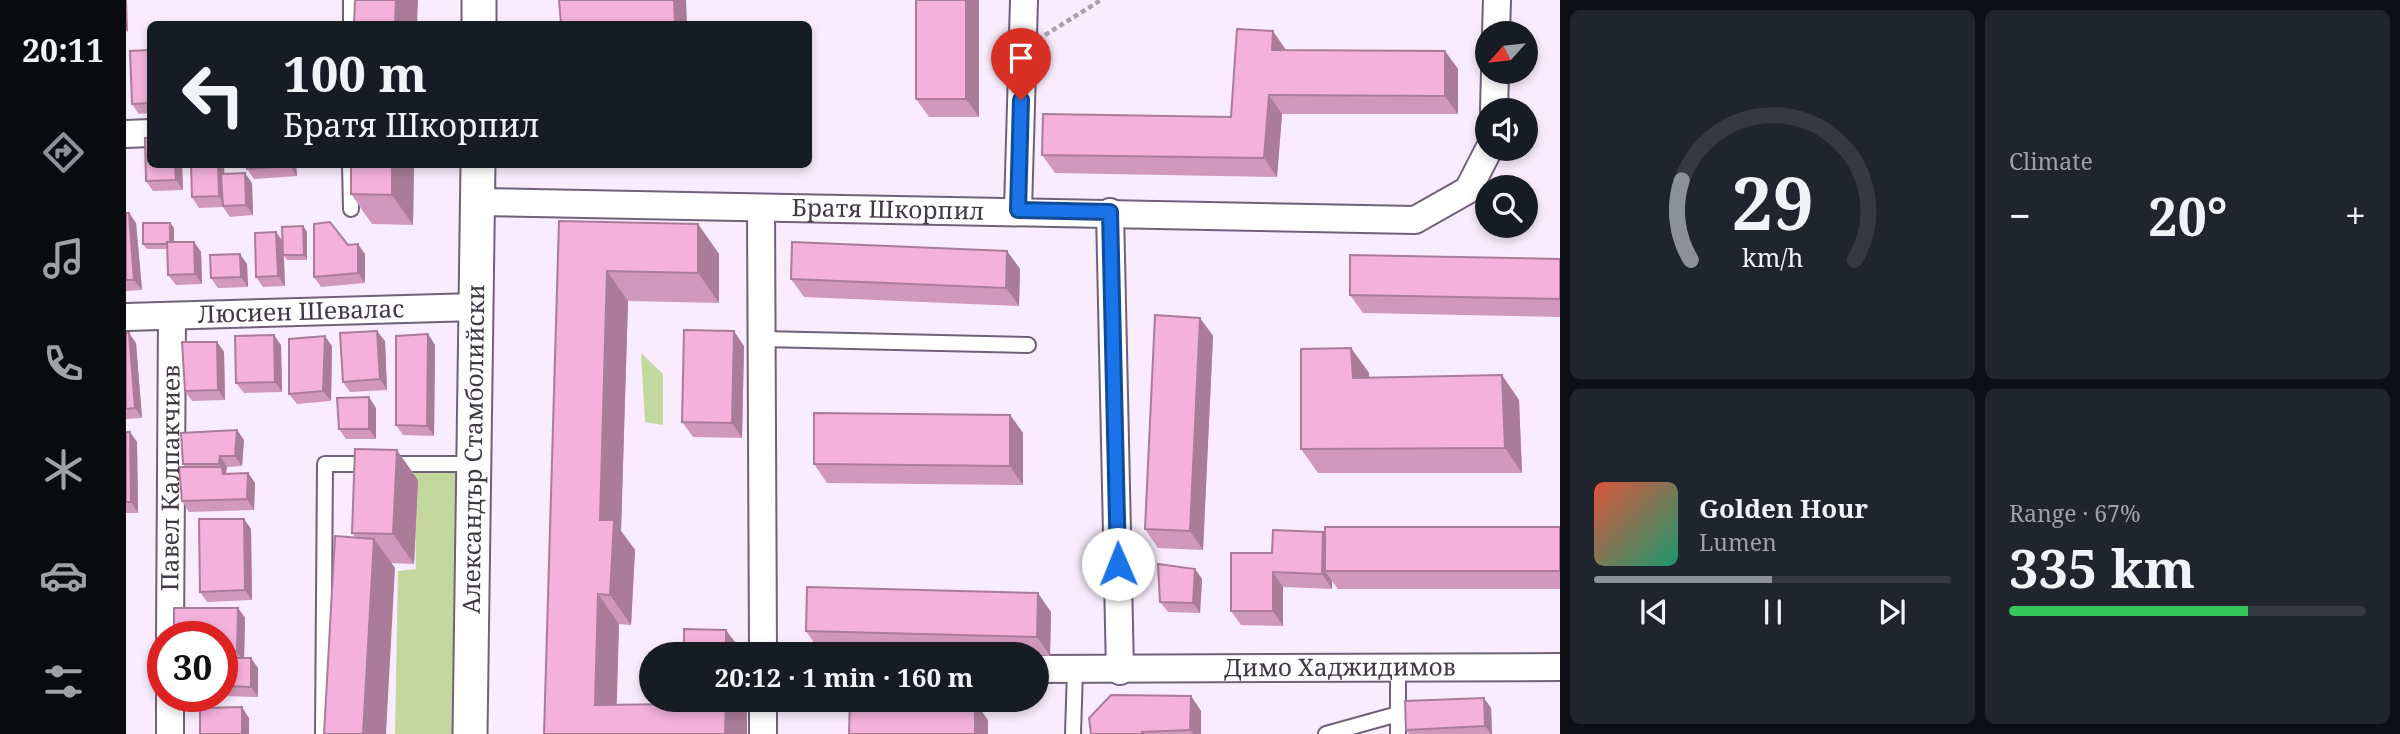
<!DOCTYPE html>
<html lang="en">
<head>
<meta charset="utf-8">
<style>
	:root { --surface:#171b24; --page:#20242c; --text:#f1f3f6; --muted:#9ea1a6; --line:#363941; --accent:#8c9099 }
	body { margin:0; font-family:"Noto Serif",serif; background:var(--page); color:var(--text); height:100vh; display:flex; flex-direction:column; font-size:26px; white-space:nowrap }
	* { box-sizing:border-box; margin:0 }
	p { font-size:23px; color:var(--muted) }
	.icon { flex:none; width:38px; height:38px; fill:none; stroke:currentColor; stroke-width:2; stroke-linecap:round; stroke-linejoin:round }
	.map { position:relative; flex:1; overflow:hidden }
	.drawer { display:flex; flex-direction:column; gap:10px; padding:10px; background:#0d0f14; width:840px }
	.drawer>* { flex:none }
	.top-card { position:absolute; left:21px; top:21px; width:665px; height:147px; border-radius:10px; box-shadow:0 4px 10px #0003; background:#171b24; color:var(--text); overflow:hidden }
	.needle { width:46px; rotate:243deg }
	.fabs { position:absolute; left:1349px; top:21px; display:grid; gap:14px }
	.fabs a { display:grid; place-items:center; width:63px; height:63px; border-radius:50%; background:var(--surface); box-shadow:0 4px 10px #0003; font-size:35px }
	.speed { position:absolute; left:21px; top:621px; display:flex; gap:14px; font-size:35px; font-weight:700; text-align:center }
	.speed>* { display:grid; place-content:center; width:91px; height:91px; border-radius:50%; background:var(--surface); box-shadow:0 4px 10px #0003; line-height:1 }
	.speed .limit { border:10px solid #d22; background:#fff; color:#111 }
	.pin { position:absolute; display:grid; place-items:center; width:60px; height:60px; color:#fff; margin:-72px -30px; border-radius:50% 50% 50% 0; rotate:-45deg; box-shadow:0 0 7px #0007 }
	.pin .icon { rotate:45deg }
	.me { position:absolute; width:77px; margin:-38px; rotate:359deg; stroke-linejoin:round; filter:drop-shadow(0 0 5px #0008) }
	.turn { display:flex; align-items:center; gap:24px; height:147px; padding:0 21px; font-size:32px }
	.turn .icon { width:91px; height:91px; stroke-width:2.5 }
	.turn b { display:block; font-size:49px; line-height:60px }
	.big { font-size:52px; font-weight:700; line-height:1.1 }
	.drawer .tile { flex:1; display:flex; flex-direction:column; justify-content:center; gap:10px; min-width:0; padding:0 24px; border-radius:10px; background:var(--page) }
	.drawer .dial { align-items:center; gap:0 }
	.dial svg { height:182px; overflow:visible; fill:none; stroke:var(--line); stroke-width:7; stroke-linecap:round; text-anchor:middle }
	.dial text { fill:var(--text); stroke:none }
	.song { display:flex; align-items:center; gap:21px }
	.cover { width:84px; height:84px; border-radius:10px; background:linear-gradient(135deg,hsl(10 70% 55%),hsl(160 70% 35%)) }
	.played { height:7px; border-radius:4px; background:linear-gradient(90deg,var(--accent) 50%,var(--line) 50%) }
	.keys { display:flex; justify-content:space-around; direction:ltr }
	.heat { display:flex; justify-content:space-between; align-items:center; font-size:38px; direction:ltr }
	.charge { height:10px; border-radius:5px; background:linear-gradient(90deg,#34c759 67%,var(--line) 0) }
	.drawer .tiles { flex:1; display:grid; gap:10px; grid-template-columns:repeat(2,1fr) }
	.trip { position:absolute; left:513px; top:642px; width:410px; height:70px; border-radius:35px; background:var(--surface); box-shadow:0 4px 10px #0003; font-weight:700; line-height:70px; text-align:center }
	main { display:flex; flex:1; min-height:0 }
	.tabs { display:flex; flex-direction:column; width:126px; justify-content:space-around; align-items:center; background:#090b0e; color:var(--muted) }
	.tabs .icon { width:49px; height:49px }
	.tabs .on { color:var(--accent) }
	.tabs b { font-size:32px; color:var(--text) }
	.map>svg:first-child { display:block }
	.green { fill:#c4d89d }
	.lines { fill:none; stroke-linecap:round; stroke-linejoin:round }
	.service-casing { stroke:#716079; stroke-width:18 }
	.minor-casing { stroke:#716079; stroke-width:30 }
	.tertiary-casing { stroke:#716079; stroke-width:37 }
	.path { stroke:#a99fae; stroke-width:4.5; stroke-dasharray:5 3.5; stroke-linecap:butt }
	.service { stroke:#fff; stroke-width:14 }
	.minor { stroke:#fff; stroke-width:26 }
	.tertiary { stroke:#fff; stroke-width:33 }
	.wall { fill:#d198bd }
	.shaded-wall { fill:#aa7c9a }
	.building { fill:#f3b1dc; stroke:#aa7c9a; stroke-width:2 }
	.route-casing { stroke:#114b97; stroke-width:18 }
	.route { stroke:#1a73e8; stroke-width:12 }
	.labels { text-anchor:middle; stroke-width:7; stroke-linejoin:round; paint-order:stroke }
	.street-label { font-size:24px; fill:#403844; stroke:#fff }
</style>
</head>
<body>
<main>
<nav class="tabs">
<b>20:11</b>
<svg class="icon on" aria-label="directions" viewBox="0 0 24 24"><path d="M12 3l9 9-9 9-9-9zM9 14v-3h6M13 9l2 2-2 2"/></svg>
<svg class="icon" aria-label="music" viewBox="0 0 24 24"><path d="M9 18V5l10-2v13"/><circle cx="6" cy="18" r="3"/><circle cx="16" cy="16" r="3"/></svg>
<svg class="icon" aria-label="phone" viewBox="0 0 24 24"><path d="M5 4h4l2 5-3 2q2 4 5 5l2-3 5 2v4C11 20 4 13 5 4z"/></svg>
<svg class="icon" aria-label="climate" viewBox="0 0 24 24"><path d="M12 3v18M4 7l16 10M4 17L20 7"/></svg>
<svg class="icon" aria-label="car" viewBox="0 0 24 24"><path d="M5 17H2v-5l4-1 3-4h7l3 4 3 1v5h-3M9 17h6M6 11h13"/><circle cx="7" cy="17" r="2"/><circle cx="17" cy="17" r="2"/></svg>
<svg class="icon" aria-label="filters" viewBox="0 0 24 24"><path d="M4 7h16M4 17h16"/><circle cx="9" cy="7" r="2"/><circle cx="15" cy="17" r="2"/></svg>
</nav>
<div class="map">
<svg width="1434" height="734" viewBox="0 0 1434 734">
	<rect width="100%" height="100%" fill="#f8ecfe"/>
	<path class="green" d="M515 353 537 374V425L519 422Z
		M339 466 335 734H269L272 571 290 569 288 467Z"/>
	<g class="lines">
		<g class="service-casing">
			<path id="service" d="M225 24V0
				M224 164 225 209
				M635 339 902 345
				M1272 668V734
				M197 734 199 464H346
				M947 734 949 670
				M1200 734 1272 714"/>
		</g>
		<g class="minor-casing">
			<g id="minor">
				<path d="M1370 33 1371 0"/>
				<path d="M1368 110 1369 72"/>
				<path d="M0 134 24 133"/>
				<path id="s1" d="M352 202 1289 220 1342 190 1363 149"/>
				<path d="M635 208 637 654"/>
				<path d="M892 210 898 0"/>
				<path d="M984 212 994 671"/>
				<path id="s2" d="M0 317 350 307"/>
				<path id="s3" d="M44 637 46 317"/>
				<path id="s4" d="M910 669 1434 667"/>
				<path d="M637 700V734"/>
				<path d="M44 734V696"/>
			</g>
		</g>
		<g class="tertiary-casing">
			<g id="tertiary">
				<path d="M353 24V0"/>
				<path id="s5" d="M344 734 352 164"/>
			</g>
		</g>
		<path class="path" d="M919 35 975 0
			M661 652 686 654"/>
		<use href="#service" class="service"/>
		<use href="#minor" class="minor"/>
		<use href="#tertiary" class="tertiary"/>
	</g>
	<path class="wall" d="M790 0H853V117H803L790 99Z
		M24 50V113L13 114 6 104Z
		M1160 50 1319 51 1332 69V114H1156L1151 177 929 173 916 155 1105 117Z
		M56 164 57 190 27 191 20 181Z
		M120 164H170L171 176 128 179 121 169Z
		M288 164 287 225 246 224 225 194Z
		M99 174 126 183 127 215 104 217 97 207 73 208 66 197Z
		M0 213H3L10 223 16 290 0 291Z
		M433 221 572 224 593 254V303L502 301 495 531 509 550 505 625 493 624 490 705 557 704V700H621V734H418Z
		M44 223 48 228V242H68L75 252 76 284 50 285 42 275V249H21L17 244Z
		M177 226 181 232V260H161L158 256 159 286 137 287 130 277 150 232 156 240Z
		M222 245 239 254V283L195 287 188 277Z
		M881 251 894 269 893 306 678 297 665 279Z
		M1434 259V317L1237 313 1224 295Z
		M121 264 122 287 92 288 85 278Z
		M1074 318 1087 336 1077 550 1032 548 1019 529Z
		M0 333H3L10 343 16 418 0 419Z
		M302 334 309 345 308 436 277 435 270 425Z
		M259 341 261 390 224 392 217 382Z
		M91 342 98 352 99 400 66 401 59 391Z
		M155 345 156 392 118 393 110 383Z
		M206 346 205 401 171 404 163 394Z
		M618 346 616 438 567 437 556 422Z
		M1225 348 1243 373V378L1393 400 1396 473H1192L1175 449Z
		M250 408V439H220L213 429Z
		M884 415 897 433V485L701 483 688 464Z
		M111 430 118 440 116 466 101 467 100 473 101 474 122 473 129 483 128 510 63 512 56 501 59 467 57 464Z
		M0 432H4L11 442 12 513H0Z
		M292 480 288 564 265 563 269 568 229 537 226 533Z
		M118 519 125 529 126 600 81 602 74 592Z
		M1434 527V589H1212L1206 581V589L1157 587V626L1115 625 1105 611 1146 553 1199 534Z
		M1069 569 1076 579 1074 613 1042 612 1034 602Z
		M112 608 119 618 118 658 132 668V697L96 696V637Z
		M925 612 924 656 910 655V654L693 650 680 631Z
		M1065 696 1075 711V734H965Z
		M1365 708 1366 734H1283L1280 730Z"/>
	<path class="shaded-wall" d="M0 0H1L2 32 0 30Z
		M270 0H292L291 24H269Z
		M548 0H560L561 24H549Z
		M840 0H853V117L840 99Z
		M1147 31 1160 50H1146Z
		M1319 51 1332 69V114L1319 96Z
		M1143 95 1156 114 1151 177 1138 158Z
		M49 164H56L57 190 50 180Z
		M92 164H98L100 207 93 196Z
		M164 164H170L171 176 164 166Z
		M266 164H288L287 225 266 195Z
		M119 173 126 183 127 215 120 205Z
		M3 213 10 223 16 290 8 280Z
		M44 223 48 228V249L44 244Z
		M572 224 593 254V303L572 273Z
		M177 226 181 232V260L178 255Z
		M150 232 157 242 159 286 152 276Z
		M68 242 75 252 76 284 69 274Z
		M232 244 239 254V283L232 273Z
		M881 251 894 269 893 306 880 288Z
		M114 254 121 264 122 287 115 277Z
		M481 271 502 301 495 531 509 550 505 625 484 595 474 520Z
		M1074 318 1087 336 1077 550 1064 531Z
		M251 331 259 341 261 390 254 379Z
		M608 331 618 346 616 438 606 423Z
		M3 333 10 343 16 418 9 408Z
		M302 334 309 345 308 436 301 426Z
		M148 335 155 345 156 392 149 382Z
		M199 336 206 346 205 401 197 391Z
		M91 342 98 352 99 400 92 390Z
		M1225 348 1243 373 1245 403 1227 378Z
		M1376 375 1393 400 1396 473 1379 448Z
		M243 397 250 408V439L243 429Z
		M884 415 897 433V485L884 466Z
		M111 430 118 440 116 466 109 456Z
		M4 432 11 442 12 513 5 502Z
		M271 450 292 480 288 564 267 534Z
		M94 456 101 467 100 473 103 477 97 474 96 469 93 464Z
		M122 473 129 483 128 510 121 499Z
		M118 519 125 529 126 600 119 590Z
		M1197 532 1208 547 1199 571 1206 581V589L1196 574Z
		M248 539 269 568 260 734H237Z
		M1069 569 1076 579 1074 613 1067 603Z
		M1147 572 1157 587V626L1147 611Z
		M912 593 925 612 924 656 911 637Z
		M472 594 493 624 490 734 469 705Z
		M112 608 119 618 118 662 111 652Z
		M600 630 618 654H600Z
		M125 658 132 668V697L125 687Z
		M1065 696 1075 711V734H1067L1064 730Z
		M1358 698 1365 708 1366 734H1365L1359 726Z
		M600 700H621V734H599Z
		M849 702 862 720V734H849Z
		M116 707 123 718V734H116Z"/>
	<path class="building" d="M229 0H270L269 24H228Z
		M433 0H548L549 24H435Z
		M790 0H840V99H790Z
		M1111 29 1147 31 1146 50 1319 51V96L1143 95 1138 158 916 155 917 114 1105 117Z
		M24 50V103L6 104 4 51Z
		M19 138H24V164H49L50 180 20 181Z
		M65 164H92L93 196 66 197Z
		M120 164H164V166L121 169Z
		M225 164H266V195L225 194Z
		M119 173 120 205 97 206 95 174Z
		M0 213H3L8 280H0Z
		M433 221 572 224V273L481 271 474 520H488L484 595 472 594 469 705 557 704V700H600L599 734H418Z
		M204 222 222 245 232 244V273L188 277V224Z
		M17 223H44V242H41V244H17Z
		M177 226 178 255H157L156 227Z
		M150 232 152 276 130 277 129 233Z
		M41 242H68L69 274 42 275Z
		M666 242 881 251 880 288 665 279Z
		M114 254 115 277 85 278 84 255Z
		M1224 255 1434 259V299L1224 295Z
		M1029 315 1074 318 1064 531 1019 529Z
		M558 330 608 331 606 423 556 422Z
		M251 331 254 379 217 382 214 333Z
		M0 333H3L9 408 0 409Z
		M302 334 301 426 270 425V336Z
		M148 335 149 382 110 383 109 336Z
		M199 336 197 391 163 394V339Z
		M56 342H91L92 390 59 391Z
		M1225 348 1227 378 1376 375 1379 448 1175 449V349Z
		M243 397V429H213L211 398Z
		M688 413 884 415V466L688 464Z
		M111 430 109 456H94L93 464H57L55 433Z
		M0 432H4L5 502H0Z
		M229 449 271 450 267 534 226 533Z
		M53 467H96L97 474 122 473 121 499 56 501Z
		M73 519H118L119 590 74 592Z
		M1199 527H1434V571H1199Z
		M1147 530 1197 532 1196 574 1147 572V611H1105V553H1146Z
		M209 536 248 539 237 734H198Z
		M1032 564 1069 569 1067 603 1034 602Z
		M681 587 912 593 911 637 680 631Z
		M48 608H112L111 652H96V637H48Z
		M558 629 600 630V654H558Z
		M96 658H125V687L96 686Z
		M985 695 1065 696 1064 730 1016 732 1017 734H965L963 718Z
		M1358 698 1359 726 1280 730 1279 701Z
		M724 700 849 702V734H723Z
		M116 707V734H74V708Z"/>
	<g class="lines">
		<g class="route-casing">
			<path id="route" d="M895 100 892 210 984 212 992 564"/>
		</g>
		<use href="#route" class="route"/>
	</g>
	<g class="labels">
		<g class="street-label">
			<text dy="8" stroke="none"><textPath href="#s1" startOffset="410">Братя Шкорпил</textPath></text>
			<text dy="8" stroke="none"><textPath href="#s2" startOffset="175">Люсиен Шевалас</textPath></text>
			<text dy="8" stroke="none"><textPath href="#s5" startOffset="285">Александър Стамболийски</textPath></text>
			<text dy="8" stroke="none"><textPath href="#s3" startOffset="159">Павел Калпакчиев</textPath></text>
			<text dy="8" stroke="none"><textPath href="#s4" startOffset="304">Димо Хаджидимов</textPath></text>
		</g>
	</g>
</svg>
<div class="fabs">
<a><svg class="needle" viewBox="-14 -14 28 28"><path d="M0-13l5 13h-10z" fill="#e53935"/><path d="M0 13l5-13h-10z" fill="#9ea1a6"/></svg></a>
<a><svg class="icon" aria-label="sound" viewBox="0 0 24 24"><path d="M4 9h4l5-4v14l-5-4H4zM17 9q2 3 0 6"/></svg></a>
<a><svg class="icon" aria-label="search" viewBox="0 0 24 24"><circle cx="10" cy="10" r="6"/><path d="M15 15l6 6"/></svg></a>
</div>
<div class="speed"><div class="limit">30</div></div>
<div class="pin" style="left:895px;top:100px;background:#d93025"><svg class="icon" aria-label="arrive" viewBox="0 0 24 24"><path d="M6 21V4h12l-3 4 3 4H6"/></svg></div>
<svg class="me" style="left:992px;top:564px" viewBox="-20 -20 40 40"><circle r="19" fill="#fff"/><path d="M0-13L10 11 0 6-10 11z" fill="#1a73e8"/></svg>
<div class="trip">20:12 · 1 min · 160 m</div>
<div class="top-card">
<div class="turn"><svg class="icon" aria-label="left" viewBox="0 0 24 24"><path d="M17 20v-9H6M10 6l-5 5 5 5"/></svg><div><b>100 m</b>Братя Шкорпил</div></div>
</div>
</div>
<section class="drawer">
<div class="tiles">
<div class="tile dial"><svg viewBox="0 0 100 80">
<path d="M14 69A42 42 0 1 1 86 69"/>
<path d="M14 69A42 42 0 0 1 10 34" stroke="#8c9099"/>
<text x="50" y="56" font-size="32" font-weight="700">29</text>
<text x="50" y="72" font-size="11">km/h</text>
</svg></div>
<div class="tile"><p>Climate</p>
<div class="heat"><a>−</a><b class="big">20°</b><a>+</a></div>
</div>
<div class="tile">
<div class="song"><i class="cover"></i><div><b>Golden Hour</b><p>Lumen</p></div></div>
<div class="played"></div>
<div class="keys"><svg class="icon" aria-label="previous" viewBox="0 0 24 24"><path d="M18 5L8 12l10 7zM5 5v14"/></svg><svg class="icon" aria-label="pause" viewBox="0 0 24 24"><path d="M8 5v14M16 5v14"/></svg><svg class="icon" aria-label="next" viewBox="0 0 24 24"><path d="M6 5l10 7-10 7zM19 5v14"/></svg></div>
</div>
<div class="tile"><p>Range · 67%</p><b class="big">335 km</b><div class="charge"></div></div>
</div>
</section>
</main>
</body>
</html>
